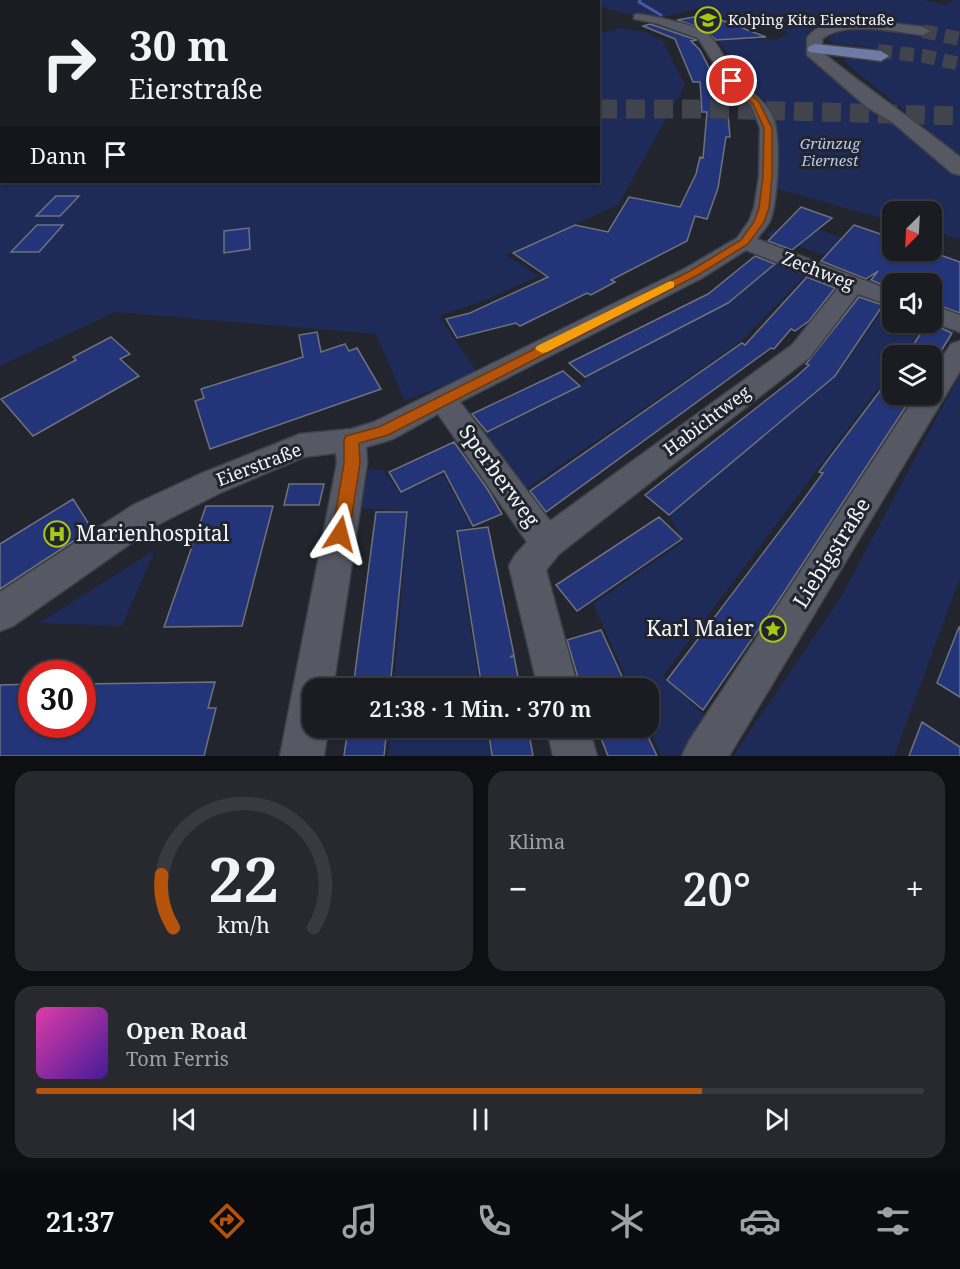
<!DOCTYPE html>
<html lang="de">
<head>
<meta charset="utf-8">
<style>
	:root { --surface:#1a1c22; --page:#27292f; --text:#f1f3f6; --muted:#9fa1a5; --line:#383a40; --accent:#b45309 }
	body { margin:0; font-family:"Noto Serif",serif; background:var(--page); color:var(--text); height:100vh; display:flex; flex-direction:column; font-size:22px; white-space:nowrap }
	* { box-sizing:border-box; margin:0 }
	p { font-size:20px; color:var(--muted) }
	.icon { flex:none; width:33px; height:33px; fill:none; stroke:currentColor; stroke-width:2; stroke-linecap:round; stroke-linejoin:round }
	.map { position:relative; height:756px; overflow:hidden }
	.side { display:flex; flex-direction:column; gap:15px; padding:15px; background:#0e0f13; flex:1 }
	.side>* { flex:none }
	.top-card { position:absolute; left:0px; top:0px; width:600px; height:183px; box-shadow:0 2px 4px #0004,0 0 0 2px var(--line); background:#1a1c22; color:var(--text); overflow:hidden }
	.needle { width:39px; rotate:204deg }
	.controls { position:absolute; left:882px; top:201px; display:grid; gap:12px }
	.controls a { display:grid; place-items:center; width:60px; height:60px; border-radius:12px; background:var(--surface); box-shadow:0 2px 4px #0004,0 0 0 2px var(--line); font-size:30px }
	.speed { position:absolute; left:18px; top:660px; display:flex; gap:12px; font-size:30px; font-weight:700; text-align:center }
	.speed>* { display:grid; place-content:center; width:78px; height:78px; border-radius:50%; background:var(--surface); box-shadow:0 2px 4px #0004,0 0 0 2px var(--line); line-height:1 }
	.speed .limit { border:9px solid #d22; background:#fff; color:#111 }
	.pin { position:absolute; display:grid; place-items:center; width:51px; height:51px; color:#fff; margin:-26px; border:3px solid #fff; border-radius:50%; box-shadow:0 2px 6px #0007 }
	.me { position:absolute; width:66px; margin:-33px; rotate:9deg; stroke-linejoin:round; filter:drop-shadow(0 0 4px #0008) }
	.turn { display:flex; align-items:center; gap:21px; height:126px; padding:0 30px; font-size:27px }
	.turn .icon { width:78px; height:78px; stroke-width:2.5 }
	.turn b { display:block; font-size:42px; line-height:51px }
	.then { display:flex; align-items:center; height:57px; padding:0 30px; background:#0003; gap:12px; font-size:22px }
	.big { font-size:45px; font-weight:600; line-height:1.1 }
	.side .widget { flex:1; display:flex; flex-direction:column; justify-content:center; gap:9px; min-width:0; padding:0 21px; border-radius:18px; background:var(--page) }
	.side .dial { align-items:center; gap:0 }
	.dial svg { height:156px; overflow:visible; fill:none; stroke:var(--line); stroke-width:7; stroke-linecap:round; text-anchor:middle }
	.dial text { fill:var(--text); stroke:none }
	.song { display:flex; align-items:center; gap:18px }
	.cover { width:72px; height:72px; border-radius:9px; background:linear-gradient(135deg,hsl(320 70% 55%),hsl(260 70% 35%)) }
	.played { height:6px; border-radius:3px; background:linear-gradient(90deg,var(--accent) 75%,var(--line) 75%) }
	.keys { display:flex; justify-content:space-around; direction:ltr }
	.heat { display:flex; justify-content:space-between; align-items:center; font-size:33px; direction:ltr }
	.side .tiles { flex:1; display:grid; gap:15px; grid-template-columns:1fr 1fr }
	.widget:last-child { grid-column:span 2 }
	.trip { position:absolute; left:302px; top:678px; width:357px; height:60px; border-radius:18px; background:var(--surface); box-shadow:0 2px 4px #0004,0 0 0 2px var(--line); font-weight:600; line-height:60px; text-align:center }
	.menu { display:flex; height:96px; justify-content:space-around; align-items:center; background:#0a0b0e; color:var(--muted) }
	.menu .icon { width:42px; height:42px }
	.menu .on { color:var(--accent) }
	.menu b { font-size:27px; color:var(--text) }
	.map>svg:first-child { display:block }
	.green { fill:#1e2b59 }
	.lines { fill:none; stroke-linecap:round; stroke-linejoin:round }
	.stream { stroke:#455aa3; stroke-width:3 }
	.building { fill:#243479; stroke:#6e727c; stroke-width:1.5 }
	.secondary-tunnel { stroke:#41444c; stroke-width:14; stroke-dasharray:14 8; stroke-linecap:butt }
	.primary-tunnel-far1 { stroke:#41444c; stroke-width:14; stroke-dasharray:14 8; stroke-linecap:butt }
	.primary-tunnel { stroke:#41444c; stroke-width:19; stroke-dasharray:19 9; stroke-linecap:butt }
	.street-casing { stroke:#3e4147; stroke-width:3 }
	.secondary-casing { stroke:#3e4147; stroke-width:3 }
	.primary-casing { stroke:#3e4147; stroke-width:3 }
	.street { fill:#565963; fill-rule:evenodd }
	.secondary { fill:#565963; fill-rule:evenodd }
	.primary { fill:#6d7ba5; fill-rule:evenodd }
	.route { fill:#b45309; stroke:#753606; stroke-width:1.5 }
	.slow { fill:#f59e0b }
	.labels { text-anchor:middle; stroke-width:6; stroke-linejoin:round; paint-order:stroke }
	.far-poi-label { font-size:15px; fill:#f2f4fa; stroke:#22252d; text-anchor:start }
	.far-park-label { font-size:15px; font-style:italic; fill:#bac9f1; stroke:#22252d }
	.street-label { font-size:18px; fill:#f2f4fa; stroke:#22252d }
	.near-street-label { font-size:21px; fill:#f2f4fa; stroke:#22252d }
	.near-poi-label { font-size:21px; fill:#f2f4fa; stroke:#22252d; text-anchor:start }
</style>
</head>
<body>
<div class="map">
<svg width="960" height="756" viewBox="0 0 960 756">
	<rect width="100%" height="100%" fill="#22252d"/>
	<path class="green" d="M376 0H922L945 5 954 0H960V156L848 65 845 60 847 58 878 60 879 51C861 42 844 49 828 40 834 26 893 27 910 25 887 22 785 9 809 54L960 177V239L932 231V212H892V221L774 188 779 154 776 120 766 101 744 82 719 41 730 40 720 33C739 32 738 39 750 40 759 41 765 37 776 40L789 34 762 23 764 21 745 25 699 8 662 17 626 14 599 6 598 2Z
		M620 28 646 32 662 40 685 85 618 205 505 255 539 276 488 299 439 316 477 372 405 401 376 334 115 312 0 366V30L2 182H598L599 34Z
		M802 224 960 280V302L932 292V284L906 283 766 235 775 229 802 234Z
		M777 263 805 276 740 342 522 492 486 434 580 387 586 378 732 301Z
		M885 306 892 309V322L926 323 903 355 892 356C892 373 890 379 876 391L663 676 712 722 686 756H661L648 726V688H631L593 604 684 541 669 516 838 374Z
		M960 374V578L894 756H733L841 597Z
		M369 468 383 470 400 493 443 474 471 526 455 531 480 688H394L408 511 360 508Z
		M155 550 122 626 39 623Z
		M391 728H486L490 756H388Z"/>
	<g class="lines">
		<path class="stream" d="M559 0 566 2
			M640 0 639 2 661 15"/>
	</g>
	<path class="building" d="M705 15 727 22 766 37 716 40 704 29 677 20Z
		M650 24 697 40 691 41 700 50 727 103 730 137H726L718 188 707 219 695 216 687 241 611 280 615 282 591 295 587 293 520 326 516 323 457 338 446 319 470 313 548 277 513 253 575 225 608 232 629 197 680 207 696 174 700 157 703 158 707 112H702L700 82H693L675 39 643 26Z
		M56 196H79L60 216H36Z
		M801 207 832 218 792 250 768 241Z
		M37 225H63L39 252H11Z
		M854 225 892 238V250L918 258 926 250 960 262V313L932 303V284H892V289L871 280 878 271 866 279 821 261Z
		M249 228 250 249 224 253V231Z
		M755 256 775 264 728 303 585 377 569 363 708 294Z
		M807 277 835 288 809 321 795 331 791 329 774 349 771 348 546 512 530 491 742 343 745 345Z
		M859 297 883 305 835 376 669 515 645 495 797 376 809 365 806 364Z
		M928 322 952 333 938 356H906Z
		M317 332 321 352 345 344 349 351 357 348 381 389 210 449 195 401 204 398 201 389 303 357 299 335Z
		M111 337 130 354 120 359 139 376 33 436 1 399 76 360 73 357Z
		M563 371 580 386 487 432 472 414Z
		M892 375V394H914L777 603 703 710 667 680 801 503 823 473 819 472 830 457Z
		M454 442 488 490 502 514 473 526 444 471 401 492 389 472Z
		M289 484H324L319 505H284Z
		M73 499 92 529 0 589V544Z
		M206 506H273L242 626 164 627Z
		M376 512H407L390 688H353Z
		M659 517 682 539 577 611 556 585Z
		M488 527 514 655 510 657 514 656 520 688H482L457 531Z
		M959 627H960V697L937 683Z
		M601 630 616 663 627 688H581L567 640Z
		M215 682 208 708H216L204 756H0V685L32 684V724H82V684Z
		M922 722 960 747V756H909Z
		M348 728H387L384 756H344Z
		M488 728H528L533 756H492Z
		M597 728H644L657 756H608Z"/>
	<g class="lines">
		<path class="secondary-tunnel" d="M923 31 960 39"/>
		<path class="primary-tunnel-far1" d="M878 51 924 56 960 64"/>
		<path class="primary-tunnel" d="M598 109H715L960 116"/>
		<g class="street-casing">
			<path id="street" d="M182 0H198L181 2Z
				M638 14C653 16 698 25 708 34 720 45 726 64 736 76 747 91 764 98 773 117 781 135 778 201 770 221 767 227 761 233 757 239L892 291V306L858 294 810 357 559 554 546 570 578 688H538L509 566 515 555 527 542 438 414 393 439 366 447 367 463 333 688H312V728H328L324 756H280L337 463 336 453 304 457 222 492 157 525 13 626 0 631V592L133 505 200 474 300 434 351 429 374 422 686 268 737 238 749 221 754 208 759 176 760 128 751 105 727 84 698 38 656 23 634 19V15ZM746 250 839 287 792 345 550 521 460 402 702 278Z
				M0 25H2V33H0Z
				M932 305 960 315V332L932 322Z
				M960 341V371L729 756H682L689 741 917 394H932V373L951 344Z
				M547 728H589L597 756H553Z"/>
		</g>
		<g class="secondary-casing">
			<path id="secondary" d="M866 20 923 27 930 31 923 35C895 32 845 20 822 39L823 53C868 89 915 121 960 157V175L952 173 892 122 868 108 807 55V38C820 20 845 21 866 20Z"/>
		</g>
		<g class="primary-casing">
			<path id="primary" d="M815 44 881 51 889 56 881 61 810 52 807 49 810 46Z"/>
		</g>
		<use href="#street" class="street"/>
		<use href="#secondary" class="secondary"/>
		<use href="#primary" class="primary"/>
	</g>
	<path class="route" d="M729 79H734L759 102 772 128V176L769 208 764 222 748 244 698 275 388 435 359 443 360 463 349 534 346 540 340 542 334 540 332 534 344 463V440L346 436 379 427 690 271 741 240 754 222 759 208 763 176 764 128 753 104 729 82Z"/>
	<path class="slow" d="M670 281 674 282V287L547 352 542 353 535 349 537 346Z"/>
	<defs>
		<g id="school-ring" transform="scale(1.35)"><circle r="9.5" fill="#22252d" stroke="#abc615" stroke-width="1.5"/><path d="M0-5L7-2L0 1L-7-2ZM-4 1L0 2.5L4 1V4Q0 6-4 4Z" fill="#abc615"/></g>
		<g id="hospital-ring" transform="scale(1.35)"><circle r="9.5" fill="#22252d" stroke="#abc615" stroke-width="1.5"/><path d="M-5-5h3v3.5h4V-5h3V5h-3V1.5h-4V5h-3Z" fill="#abc615"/></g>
		<g id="sight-ring" transform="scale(1.35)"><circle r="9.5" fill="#22252d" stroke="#abc615" stroke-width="1.5"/><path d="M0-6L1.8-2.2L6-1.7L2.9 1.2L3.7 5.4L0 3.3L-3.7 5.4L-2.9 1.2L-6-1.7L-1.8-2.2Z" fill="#abc615"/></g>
	</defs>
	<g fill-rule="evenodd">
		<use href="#school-ring" x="708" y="20"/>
		<use href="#hospital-ring" x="57" y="534"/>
		<use href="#sight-ring" x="773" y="629"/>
	</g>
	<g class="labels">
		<g class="far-poi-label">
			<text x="728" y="25">Kolping Kita Eierstraße</text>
		</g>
		<g class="far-park-label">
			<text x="830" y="149">Grünzug<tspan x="830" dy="17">Eiernest</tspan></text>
		</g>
		<g class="street-label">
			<text transform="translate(818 271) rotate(21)" y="6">Zechweg</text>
			<text transform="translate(707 421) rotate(-37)" y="6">Habichtweg</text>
			<text transform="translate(259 465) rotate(-21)" y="6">Eierstraße</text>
		</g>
		<g class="near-street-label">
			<text transform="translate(499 476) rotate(54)" y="7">Sperberweg</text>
			<text transform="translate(832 553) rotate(-58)" y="7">Liebigstraße</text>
		</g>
		<g class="near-poi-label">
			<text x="76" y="541">Marienhospital</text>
			<text x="754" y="636" text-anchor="end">Karl Maier</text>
		</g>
	</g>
</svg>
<div class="controls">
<a><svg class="needle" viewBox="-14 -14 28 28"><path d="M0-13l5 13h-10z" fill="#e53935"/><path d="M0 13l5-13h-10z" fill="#9fa1a5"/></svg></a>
<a><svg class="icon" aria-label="sound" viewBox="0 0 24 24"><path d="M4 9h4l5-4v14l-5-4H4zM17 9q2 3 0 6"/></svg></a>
<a><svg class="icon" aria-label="layers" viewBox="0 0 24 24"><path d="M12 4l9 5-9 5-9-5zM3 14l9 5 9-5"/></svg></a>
</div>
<div class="speed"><div class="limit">30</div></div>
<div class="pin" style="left:732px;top:81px;background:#d93025"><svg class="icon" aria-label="arrive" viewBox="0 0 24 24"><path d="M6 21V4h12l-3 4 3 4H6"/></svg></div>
<svg class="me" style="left:340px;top:534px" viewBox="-20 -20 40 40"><path d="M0-17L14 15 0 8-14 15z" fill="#b45309" stroke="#fff" stroke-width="4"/></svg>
<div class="trip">21:38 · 1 Min. · 370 m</div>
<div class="top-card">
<div class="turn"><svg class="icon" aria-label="right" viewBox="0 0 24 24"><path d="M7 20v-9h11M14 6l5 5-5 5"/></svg><div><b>30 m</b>Eierstraße</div></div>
<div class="then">Dann<svg class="icon" aria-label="arrive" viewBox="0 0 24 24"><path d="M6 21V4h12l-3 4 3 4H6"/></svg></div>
</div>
</div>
<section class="side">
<div class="tiles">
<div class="widget dial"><svg viewBox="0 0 100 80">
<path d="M14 69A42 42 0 1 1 86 69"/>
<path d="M14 69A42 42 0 0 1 8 42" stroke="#b45309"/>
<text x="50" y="56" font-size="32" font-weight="700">22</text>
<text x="50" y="72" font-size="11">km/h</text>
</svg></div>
<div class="widget"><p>Klima</p>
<div class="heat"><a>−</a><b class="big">20°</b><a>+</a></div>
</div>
<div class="widget">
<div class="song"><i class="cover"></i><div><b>Open Road</b><p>Tom Ferris</p></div></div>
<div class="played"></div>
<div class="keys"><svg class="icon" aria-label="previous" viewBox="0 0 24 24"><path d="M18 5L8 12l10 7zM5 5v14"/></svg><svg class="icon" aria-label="pause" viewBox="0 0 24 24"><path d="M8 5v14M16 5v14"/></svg><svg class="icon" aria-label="next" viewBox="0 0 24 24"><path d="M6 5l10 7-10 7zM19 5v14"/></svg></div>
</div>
</div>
</section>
<nav class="menu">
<b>21:37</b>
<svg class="icon on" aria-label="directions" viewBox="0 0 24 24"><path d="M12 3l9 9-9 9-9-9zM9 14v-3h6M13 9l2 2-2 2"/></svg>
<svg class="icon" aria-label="music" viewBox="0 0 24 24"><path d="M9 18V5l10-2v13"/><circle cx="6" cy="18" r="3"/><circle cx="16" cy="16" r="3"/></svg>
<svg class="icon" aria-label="phone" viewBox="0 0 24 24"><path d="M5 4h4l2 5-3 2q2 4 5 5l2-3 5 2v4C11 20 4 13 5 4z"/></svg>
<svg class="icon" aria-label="climate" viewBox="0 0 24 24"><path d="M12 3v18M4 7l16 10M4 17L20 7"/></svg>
<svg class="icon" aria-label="car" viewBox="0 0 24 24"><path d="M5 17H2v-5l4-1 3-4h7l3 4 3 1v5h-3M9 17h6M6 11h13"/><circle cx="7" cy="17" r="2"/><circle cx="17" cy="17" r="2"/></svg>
<svg class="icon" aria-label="filters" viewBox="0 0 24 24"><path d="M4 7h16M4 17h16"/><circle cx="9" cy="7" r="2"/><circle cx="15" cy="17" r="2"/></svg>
</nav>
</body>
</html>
